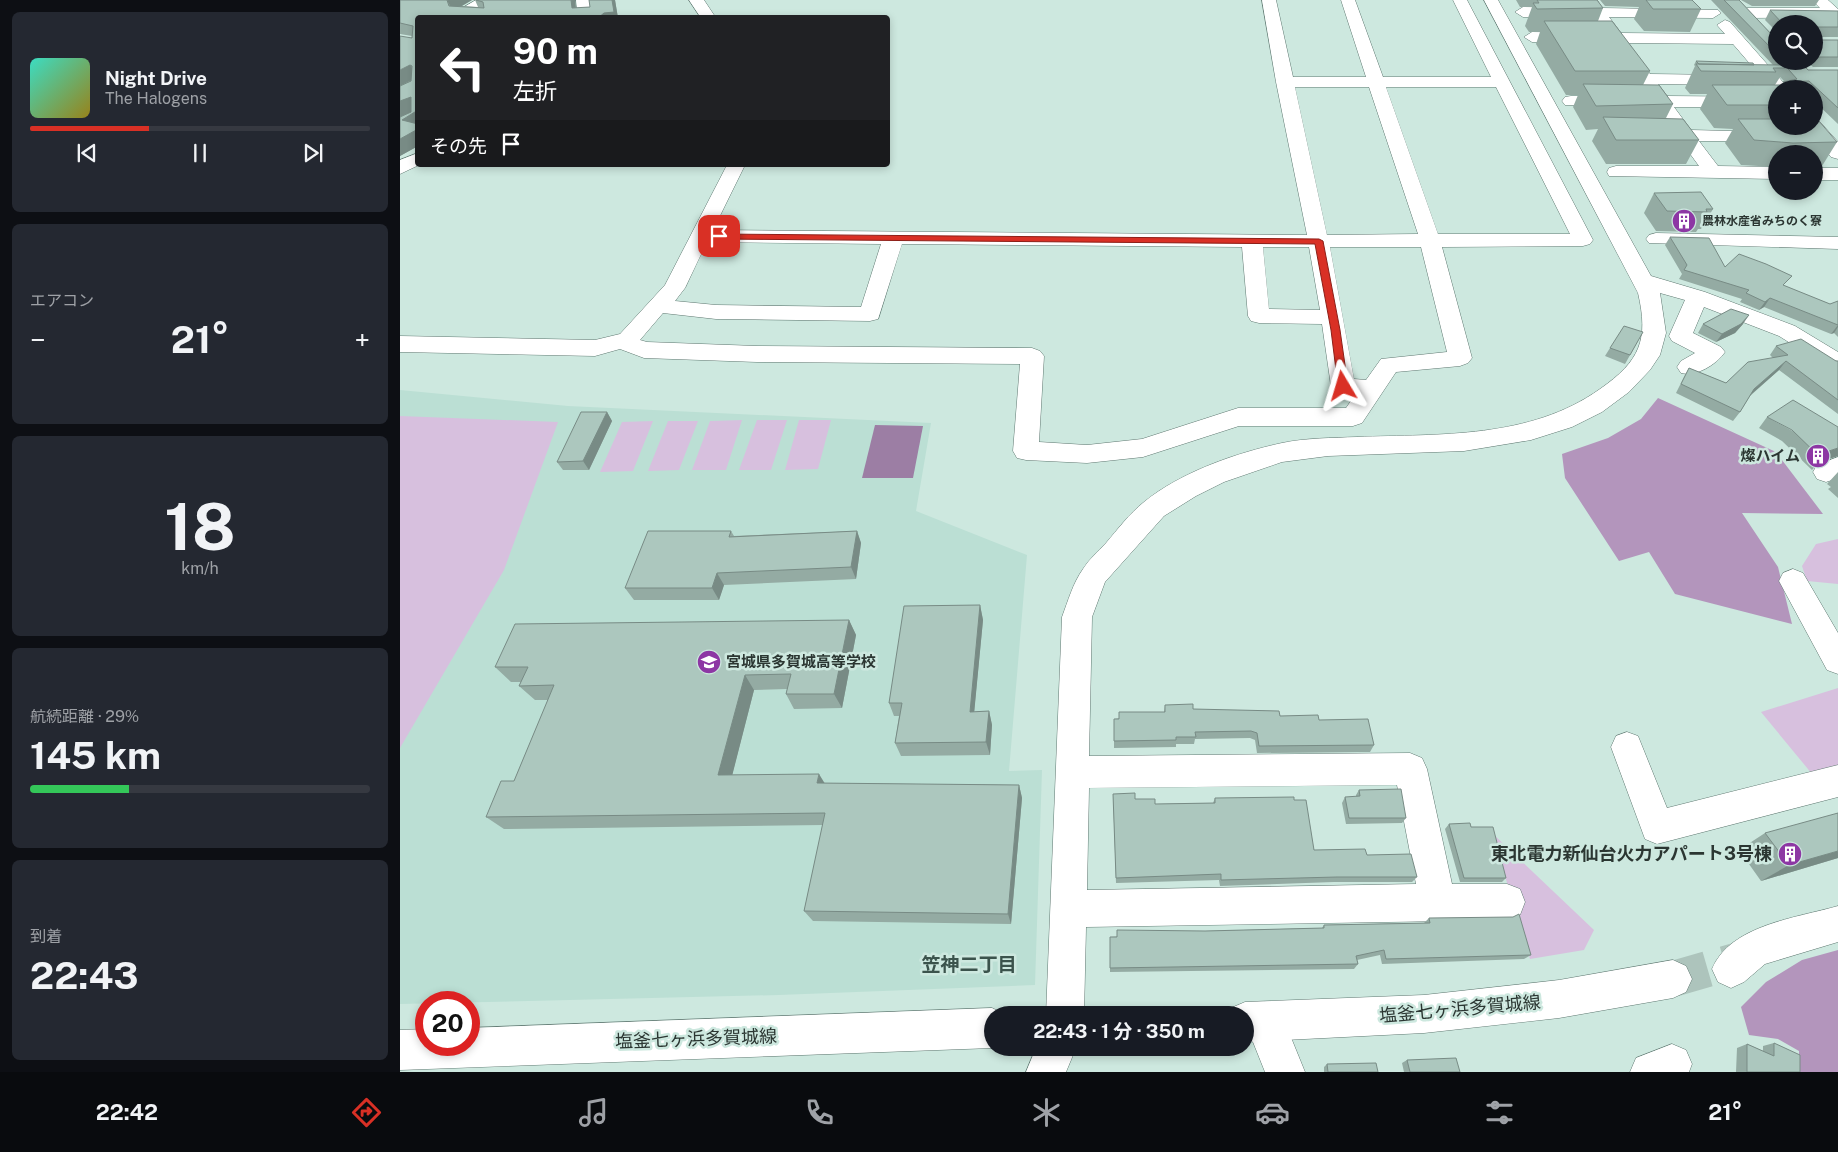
<!DOCTYPE html>
<html lang="ja">
<head>
<meta charset="utf-8">
<style>
	:root { --surface:#171b24; --page:#242831; --text:#f1f3f6; --muted:#9ea1a6; --line:#363941; --accent:#d93025 }
	body { margin:0; font-family:"Public Sans","Noto Sans JP",sans-serif; background:var(--page); color:var(--text); height:100vh; display:flex; flex-direction:column; font-size:19px; white-space:nowrap }
	* { box-sizing:border-box; margin:0 }
	p { font-size:16px; color:var(--muted) }
	.icon { flex:none; width:28px; height:28px; fill:none; stroke:currentColor; stroke-width:2; stroke-linecap:round; stroke-linejoin:round }
	.map { position:relative; flex:1; overflow:hidden }
	.drawer { display:flex; flex-direction:column; gap:12px; padding:12px; background:#0d0f14; width:400px }
	.drawer>* { flex:none }
	.hud { position:absolute; left:15px; top:15px; width:475px; height:152px; border-radius:5px; box-shadow:0 2px 8px #0003; background:#202124; color:#fff; overflow:hidden }
	.fabs { position:absolute; left:1368px; top:15px; display:grid; gap:10px }
	.fabs a { display:grid; place-items:center; width:55px; height:55px; border-radius:50%; background:var(--surface); box-shadow:0 2px 8px #0003; font-size:25px }
	.speed { position:absolute; left:15px; top:991px; display:flex; gap:10px; font-size:25px; font-weight:700; text-align:center }
	.speed>* { display:grid; place-content:center; width:65px; height:65px; border-radius:50%; background:var(--surface); box-shadow:0 2px 8px #0003; line-height:1 }
	.speed .limit { border:8px solid #d22; background:#fff; color:#111 }
	.pin { position:absolute; display:grid; place-items:center; width:42px; height:42px; color:#fff; margin:-21px; border-radius:10px; box-shadow:0 2px 8px #0006 }
	.me { position:absolute; width:55px; margin:-28px; rotate:353deg; stroke-linejoin:round; filter:drop-shadow(0 0 4px #0008) }
	.turn { display:flex; align-items:center; gap:18px; height:105px; padding:0 15px; font-size:22px }
	.turn .icon { width:65px; height:65px; stroke-width:2.5 }
	.turn b { display:block; font-size:35px; line-height:42px }
	.then { display:flex; align-items:center; height:48px; padding:0 15px; background:#0003; gap:10px; font-size:19px }
	.big { font-size:38px; font-weight:700; line-height:1.1 }
	.drawer .widget { flex:1; display:flex; flex-direction:column; justify-content:center; gap:8px; min-width:0; padding:0 18px; border-radius:8px; background:var(--page) }
	.drawer .dial { align-items:center; gap:0 }
	.dial b { font-size:65px; line-height:1 }
	.song { display:flex; align-items:center; gap:15px }
	.cover { width:60px; height:60px; border-radius:8px; background:linear-gradient(135deg,hsl(170 70% 55%),hsl(50 70% 35%)) }
	.played { height:5px; border-radius:2px; background:linear-gradient(90deg,var(--accent) 35%,var(--line) 35%) }
	.keys { display:flex; justify-content:space-around; direction:ltr }
	.heat { display:flex; justify-content:space-between; align-items:center; font-size:28px; direction:ltr }
	.charge { height:8px; border-radius:4px; background:linear-gradient(90deg,#34c759 29%,var(--line) 0) }
	.trip { position:absolute; left:584px; top:1006px; width:270px; height:50px; border-radius:25px; background:var(--surface); box-shadow:0 2px 8px #0003; font-weight:700; line-height:50px; text-align:center }
	.menu { display:flex; height:80px; justify-content:space-around; align-items:center; background:#090b0e; color:var(--muted) }
	.menu .icon { width:35px; height:35px }
	.menu .selected { color:var(--accent) }
	.menu b { font-size:22px; color:var(--text) }
	main { display:flex; flex:1; min-height:0 }
	.map>svg:first-child { display:block }
	.built { fill:#bbdfd4 }
	.green { fill:#d7c0de }
	.forest { fill:#b395bc }
	.water { fill:#9c7ea4 }
	.lines { fill:none; stroke-linecap:round; stroke-linejoin:round }
	.major-tunnel { stroke:#adc4bc; stroke-width:36; stroke-dasharray:36 18; stroke-linecap:butt }
	.minor-casing { stroke:#5f7871; stroke-width:1 }
	.major-casing { stroke:#5f7871; stroke-width:1 }
	.minor { fill:#fff; fill-rule:evenodd }
	.major { fill:#fff; fill-rule:evenodd }
	.wall { fill:#94aba3; fill-rule:evenodd }
	.shaded-wall { fill:#788b85 }
	.building { fill:#acc7be; stroke:#788b85 }
	.route { fill:#d93025; stroke:#8d1f18 }
	.labels { text-anchor:middle; stroke-width:5; stroke-linejoin:round; paint-order:stroke }
	.far-poi-label { font-size:12px; font-weight:bold; fill:#2b3632; stroke:#cde8df; text-anchor:start }
	.poi-label { font-size:15px; font-weight:bold; fill:#2b3632; stroke:#cde8df; text-anchor:end }
	.near-poi-label { font-size:18px; font-weight:bold; fill:#2b3632; stroke:#cde8df; text-anchor:end }
	.near-street-label { font-size:18px; fill:#2b3632; stroke:#cde8df }
	.near-neighbourhood-label { font-size:19px; font-weight:bold; fill:#3b534c; stroke:#cde8df }
</style>
</head>
<body>
<main>
<section class="drawer">
<div class="widget">
<div class="song"><i class="cover"></i><div><b>Night Drive</b><p>The Halogens</p></div></div>
<div class="played"></div>
<div class="keys"><svg class="icon" aria-label="previous" viewBox="0 0 24 24"><path d="M18 5L8 12l10 7zM5 5v14"/></svg><svg class="icon" aria-label="pause" viewBox="0 0 24 24"><path d="M8 5v14M16 5v14"/></svg><svg class="icon" aria-label="next" viewBox="0 0 24 24"><path d="M6 5l10 7-10 7zM19 5v14"/></svg></div>
</div>
<div class="widget"><p>エアコン</p>
<div class="heat"><a>−</a><b class="big">21°</b><a>+</a></div>
</div>
<div class="widget dial"><b>18</b><p>km/h</p></div>
<div class="widget"><p>航続距離 · 29%</p><b class="big">145 km</b><div class="charge"></div></div>
<div class="widget"><p>到着</p><b class="big">22:43</b></div>
</section>
<div class="map">
<svg width="1438" height="1072" viewBox="0 0 1438 1072">
	<rect width="100%" height="100%" fill="#cde8df"/>
	<path class="built" d="M0 390 168 406 531 423 516 511 627 555 609 771 642 770 635 985 379 995 0 1004Z"/>
	<path class="green" d="M0 416 158 422 104 570 0 748Z
		M342 420 326 470H292L310 421Z
		M357 420H387L371 470H339Z
		M399 420H431L418 469 385 470Z
		M253 421 233 471 200 472 222 422Z
		M268 421H298L279 470 248 471Z
		M1438 539V584L1407 581 1402 566 1416 544Z
		M1438 688V774L1417 780 1361 712Z
		M1092 833 1194 930 1184 950 1130 959Z"/>
	<path class="forest" d="M1258 398 1376 452 1423 514 1342 513 1378 567 1392 624 1275 594 1249 552 1219 561 1165 478 1162 454 1208 438 1241 419Z
		M1438 950V1072H1399V1051L1378 1039 1349 1035 1341 1007 1366 982 1402 960Z"/>
	<path class="water" d="M475 425 523 426 513 478H462Z"/>
	<g class="lines">
		<path class="major-tunnel" d="M1273 979 1349 957"/>
		<g class="minor-casing">
			<path id="minor" d="M76 0H94L76 12 87 15 89 18 57 16 54 13Z
				M176 0H190L194 18H178Z
				M289 0H304L316 18H301Z
				M862 0H876L893 77H966L941 0H955L983 77H1091L1053 0H1067L1193 240 1190 244 1183 246 1042 247 1072 358 1068 363 1060 366 996 372 962 423 953 426H839L743 457 687 463 626 460 617 458 613 451 620 364 357 362 244 358 220 349 195 356 0 352V336L195 340 220 334 265 285 327 165H345L313 230 907 235 876 82ZM895 87H969L1018 234 927 235ZM986 87H1096L1170 234H1038ZM307 242 481 244 461 307 316 305 275 301 285 288ZM502 244 842 247 848 316 851 321 859 323 922 324 931 386 935 392 955 395 946 408H838L742 439 687 445 639 442 644 356 640 351 632 348 357 346 247 342 240 340 263 313 316 319 470 321 478 319ZM863 247H909L920 310 869 309ZM930 247H1021L1047 352 981 359 966 380 954 379Z
				M1084 0H1098L1251 276 1305 292 1395 326 1438 352V370L1430 368 1379 336 1304 307 1293 333 1321 347 1325 352C1316 365 1296 377 1281 373L1277 367 1281 361 1295 353 1272 341 1269 336 1285 300 1260 293 1266 333 1260 355 1250 370 1229 392 1202 412 1172 427 1131 440 1064 451 928 456 882 462 824 482 796 496 764 516 705 582 692 617 689 756 1010 753 1022 758 1027 769 1052 884H1107L1120 889 1125 902 1120 915 1107 920 686 927 684 1015H646L662 617C668 601 673 583 683 569 689 559 698 552 706 543 718 529 729 514 744 502 781 472 836 453 882 443 906 438 932 438 957 437 1040 434 1130 439 1200 389 1240 361 1249 340 1238 293ZM997 785 1016 884 687 890 689 788Z
				M1182 0H1197L1202 8 1318 10 1321 13 1313 18 1209 17 1221 33 1325 34 1317 25 1325 20 1330 22 1389 89H1376L1375 93 1333 44 1228 43 1250 74 1326 75 1332 76 1334 80 1332 84 1326 85 1258 84 1267 96 1376 97V107H1274L1291 130 1372 132 1375 136 1372 140 1366 141H1299L1318 166 1376 167V179L1209 176 1207 172 1209 168 1216 166H1299L1280 140 1266 139 1263 135 1266 131 1273 130 1257 107 1165 105 1162 101 1165 97 1171 96H1249L1211 42H1132L1124 37 1132 32 1205 33 1193 17H1123L1115 12 1123 7 1187 8Z
				M1412 0H1428L1438 9V17L1347 18 1339 13 1347 8H1420Z
				M1414 121 1420 122 1438 142V159L1431 157 1405 126H1414Z
				M18 153 19 165 0 174V160Z
				M1414 168H1438V180H1414Z
				M1256 233 1438 237V249L1249 243 1246 239 1249 235Z
				M1438 457V478L1426 482 1417 479 1413 472 1417 465Z
				M1393 569 1403 573 1438 633V674L1427 670 1379 581 1383 573Z
				M1227 732 1238 736 1267 808 1438 765V797L1257 844 1245 839 1211 747 1216 736Z
				M1438 906V942L1365 964 1344 982 1331 988 1318 982 1312 969C1330 925 1396 918 1438 906Z
				M865 1002 879 1008 905 1072H865L845 1022 851 1008Z
				M1272 1044 1286 1050 1292 1064 1289 1072H1230L1236 1058Z
				M636 1048H676L666 1072H626Z"/>
		</g>
		<g class="major-casing">
			<path id="major" d="M1273 960 1286 966 1292 979 1286 992 1273 998 1159 1018 1024 1033 845 1042V1015H828L831 1008 845 1002 1024 995 1159 980Z
				M592 1008 606 1015H592V1048L0 1070V1030L26 1029V1045H69V1028Z"/>
		</g>
		<use href="#minor" class="minor"/>
		<use href="#major" class="major"/>
	</g>
	<path class="wall" d="M0 0H72L62 6 78 7 75 0H175L176 8 190 7 189 0H215L218 18H18V146L0 156V86L12 36 0 34Z
		M1116 0H1197L1203 8 1198 21 1250 71 1243 85 1273 104 1266 118 1299 140 1286 164H1206L1192 141 1198 129 1186 130 1173 107 1178 95H1166L1136 44 1140 32H1129L1125 26 1132 7H1120Z
		M1200 0H1292L1301 9 1290 32 1244 31 1234 19 1239 7 1205 6Z
		M1311 0H1339L1374 37 1376 38V61H1400L1408 70H1438V124L1414 101V89H1376V126L1437 142 1422 166H1414V154H1376V167L1341 165 1325 143 1333 129 1314 128 1300 109 1307 94H1290L1285 88 1295 66 1294 65 1296 61 1354 65H1373ZM1380 77 1384 81 1381 85H1375Z
		M1341 0H1419L1415 6H1352Z
		M1370 10 1438 11V37H1418V40H1438V67H1413L1406 61H1414V24H1376V31L1365 20Z
		M1254 193 1313 209 1301 229H1298L1296 232 1256 231 1244 213Z
		M1270 237 1325 267 1384 286 1430 304 1438 301V337L1434 333 1431 334 1364 307 1359 310 1340 302 1342 299 1279 279 1282 274 1265 245Z
		M1303 324H1343L1335 333 1316 342 1298 333Z
		M1243 332 1225 364 1205 356 1210 348Z
		M1376 346 1438 361V414L1379 370 1350 396 1340 412 1333 421 1276 393 1284 377 1289 368 1326 383 1373 358 1370 355Z
		M207 412 212 421 189 470H163L157 462Z
		M1367 417 1438 456 1419 462 1412 470 1382 441 1359 428Z
		M1438 472V498L1428 489 1431 487 1427 484Z
		M331 531 334 536 457 531 461 543 456 579 324 585 319 600H234L225 588Z
		M580 605 583 620 574 712 589 711 592 725 590 755 501 756 495 743 499 716H494L489 703Z
		M449 620 456 635 442 708 394 709 386 694 387 689 354 690 332 775 424 783 619 785 622 798 611 924 413 921 404 911 423 825 104 829 86 817 114 781 148 700H135L119 686 121 682H111L95 667Z
		M765 705 793 709 880 716 919 720 974 745 970 752 857 753 855 740 850 738 795 739 794 744H776V747L714 748V719L764 712Z
		M959 790 1006 818 1002 823 946 824 942 803 945 797H956V795Z
		M713 794 755 804 813 803 815 798 894 800 914 850 967 855 1017 877 1012 882H934L820 886 819 880 716 883Z
		M1049 824 1071 827 1106 878 1102 882H1060L1045 829Z
		M1365 833 1438 858 1361 881 1339 850Z
		M1029 918 1131 955 1124 959 982 964 980 955 957 960 958 964 954 969 710 972V937L805 931 922 928 924 925 1024 923Z
		M1374 1043 1400 1072H1336L1337 1048 1347 1044 1363 1051V1046Z
		M1007 1060 1060 1072H1004L1002 1063Z
		M927 1064 978 1072H924V1067Z"/>
	<path class="shaded-wall" d="M47 0H72L53 11 56 17Z
		M171 0H175L177 18 172 8Z
		M212 0H215L218 18H198Z
		M10 65 17 77 0 86V70Z
		M11 97 18 110 0 117V101Z
		M18 110V128L2 120Z
		M18 129V146L0 156V139Z
		M1370 298 1364 307 1359 310 1365 302Z
		M1349 315 1343 324 1335 333 1316 342 1322 334Z
		M1438 325V327L1434 333 1431 334Z
		M1386 361 1379 370 1347 398 1354 389Z
		M207 412 212 421 189 470 183 461Z
		M1438 448V456L1419 462 1426 452Z
		M457 531 461 543 456 579 451 567Z
		M317 573 324 585 319 600 312 588Z
		M580 605 583 620 573 725 570 712Z
		M449 620 456 635 442 708 434 694Z
		M345 675 354 690 329 788 318 775Z
		M589 711 592 725 590 755 586 742Z
		M419 774 427 787 417 783Z
		M619 785 622 798 611 924 608 914Z
		M1438 851V858L1361 881 1389 865Z"/>
	<path class="building" d="M0 0H47L49 6 84 8 83 2 76 0H171L172 8 190 7 189 0H212L214 12 204 13 198 18H18V110L2 120 18 124V129L0 139V117L11 112V97L0 101V86L11 81 12 66 10 65 0 70V36L12 38 13 26 0 23Z
		M1137 0H1197L1203 8 1137 9 1133 3H1139Z
		M1246 0H1292L1301 9H1253Z
		M1324 0H1339L1374 37 1376 38V53Z
		M1370 10 1438 11V27H1418V40H1438V57H1418L1414 53V24H1383Z
		M1144 21H1212L1250 71H1175Z
		M1296 61 1353 63 1354 65 1299 64Z
		M1381 61H1400L1408 70H1438V108L1409 81 1383 82 1397 79Z
		M1296 64 1381 65 1385 68H1373L1376 72 1301 71Z
		M1183 84 1259 85 1273 104 1196 106Z
		M1312 85H1388L1391 89H1376V105H1327Z
		M1203 117 1283 119 1299 140H1216Z
		M1338 119H1376V126H1414V120H1418L1437 142 1393 143 1354 140Z
		M1301 192 1313 209H1306L1307 212 1267 211 1254 193Z
		M1270 237 1309 238 1325 267 1339 254 1366 264 1392 276 1383 285 1430 304 1438 301V325L1370 298 1365 302 1346 293 1349 290 1284 270 1287 265Z
		M1331 309 1349 315 1341 324 1322 334 1303 324Z
		M1224 326 1243 332 1230 355 1210 348Z
		M1401 339 1436 361H1438V400L1386 361 1354 389 1340 412 1281 384 1289 368 1326 383 1348 362 1388 355 1376 346Z
		M1393 400 1438 427V448L1426 452 1422 459 1392 430 1367 417Z
		M181 412H207L183 461 157 462Z
		M248 531H331L329 537 457 531 451 567 317 573 312 588H225Z
		M580 605 570 712 589 711 586 742 495 743 502 703H489L504 606Z
		M449 620 434 694H386L391 674 345 675 318 775 419 774 417 783 619 785 608 914 404 911 425 813 86 817 101 781H114L154 685 119 686 128 667H95L115 624Z
		M793 704V709L879 711 880 716 918 715 919 720 968 719 974 745 859 746 857 733 851 731 795 732 796 737H776V740L714 741V719H719V712H765V705Z
		M1001 789 1006 818H949L945 797 960 796 959 790Z
		M735 793V799H755V804L815 803V798L894 797V800H906L914 850 965 849 967 855 1011 854 1017 877H937L821 880V874L716 878 713 794Z
		M1438 813V851L1389 865 1365 833Z
		M1070 823 1071 827H1093L1106 878H1064L1049 824Z
		M1119 914 1131 955 986 959 984 950 956 956 958 964 710 968V937H717V930L805 931 924 928V925L1030 923 1029 918 1113 917Z
		M1374 1043 1400 1055V1072H1347V1044L1374 1056Z
		M1056 1058 1060 1072H1010L1007 1060Z
		M976 1063 978 1072H928L927 1064Z"/>
	<path class="route" d="M316 234 919 239 923 241 940 330 948 386 943 390 938 386 931 330 915 244 319 239 316 238Z"/>
	<defs>
		<g id="building-disc" transform="scale(1.25)"><circle r="9.5" fill="#8d37a4" stroke="#cde8df"/><path d="M-4-6H4V6H1V3H-1V6H-4ZM-2.5-4.3h1.7v1.8h-1.7ZM.8-4.3h1.7v1.8H.8ZM-2.5-1h1.7V.8h-1.7ZM.8-1h1.7V.8H.8Z" fill="#fff"/></g>
		<g id="school-disc" transform="scale(1.25)"><circle r="9.5" fill="#8d37a4" stroke="#cde8df"/><path d="M0-5L7-2L0 1L-7-2ZM-4 1L0 2.5L4 1V4Q0 6-4 4Z" fill="#fff"/></g>
	</defs>
	<g fill-rule="evenodd">
		<use href="#building-disc" x="1284" y="221"/>
		<use href="#building-disc" x="1418" y="456"/>
		<use href="#school-disc" x="309" y="662"/>
		<use href="#building-disc" x="1390" y="854"/>
	</g>
	<g class="labels">
		<g class="far-poi-label">
			<text x="1302" y="225">農林水産省みちのく寮</text>
		</g>
		<g class="poi-label">
			<text x="1400" y="461">燦ハイム</text>
			<text x="326" y="667" text-anchor="start">宮城県多賀城高等学校</text>
		</g>
		<g class="near-poi-label">
			<text x="1372" y="860">東北電力新仙台火力アパート3号棟</text>
		</g>
		<g class="near-street-label">
			<text transform="translate(1060 1009) rotate(-5)" y="6">塩釜七ヶ浜多賀城線</text>
			<text transform="translate(296 1039) rotate(-2)" y="6">塩釜七ヶ浜多賀城線</text>
		</g>
		<g class="near-neighbourhood-label">
			<text x="569" y="971">笠神二丁目</text>
		</g>
	</g>
</svg>
<div class="fabs">
<a><svg class="icon" aria-label="search" viewBox="0 0 24 24"><circle cx="10" cy="10" r="6"/><path d="M15 15l6 6"/></svg></a>
<a>+</a>
<a>−</a>
</div>
<div class="speed"><div class="limit">20</div></div>
<div class="pin" style="left:319px;top:236px;background:#d93025"><svg class="icon" aria-label="arrive" viewBox="0 0 24 24"><path d="M6 21V4h12l-3 4 3 4H6"/></svg></div>
<svg class="me" style="left:943px;top:386px" viewBox="-20 -20 40 40"><path d="M0-17L14 15 0 8-14 15z" fill="#d93025" stroke="#fff" stroke-width="4"/></svg>
<div class="trip">22:43 · 1 分 · 350 m</div>
<div class="hud">
<div class="turn"><svg class="icon" aria-label="left" viewBox="0 0 24 24"><path d="M17 20v-9H6M10 6l-5 5 5 5"/></svg><div><b>90 m</b>左折</div></div>
<div class="then">その先<svg class="icon" aria-label="arrive" viewBox="0 0 24 24"><path d="M6 21V4h12l-3 4 3 4H6"/></svg></div>
</div>
</div>
</main>
<nav class="menu">
<b>22:42</b>
<svg class="icon selected" aria-label="directions" viewBox="0 0 24 24"><path d="M12 3l9 9-9 9-9-9zM9 14v-3h6M13 9l2 2-2 2"/></svg>
<svg class="icon" aria-label="music" viewBox="0 0 24 24"><path d="M9 18V5l10-2v13"/><circle cx="6" cy="18" r="3"/><circle cx="16" cy="16" r="3"/></svg>
<svg class="icon" aria-label="phone" viewBox="0 0 24 24"><path d="M5 4h4l2 5-3 2q2 4 5 5l2-3 5 2v4C11 20 4 13 5 4z"/></svg>
<svg class="icon" aria-label="climate" viewBox="0 0 24 24"><path d="M12 3v18M4 7l16 10M4 17L20 7"/></svg>
<svg class="icon" aria-label="car" viewBox="0 0 24 24"><path d="M5 17H2v-5l4-1 3-4h7l3 4 3 1v5h-3M9 17h6M6 11h13"/><circle cx="7" cy="17" r="2"/><circle cx="17" cy="17" r="2"/></svg>
<svg class="icon" aria-label="filters" viewBox="0 0 24 24"><path d="M4 7h16M4 17h16"/><circle cx="9" cy="7" r="2"/><circle cx="15" cy="17" r="2"/></svg>
<b>21°</b>
</nav>
</body>
</html>
